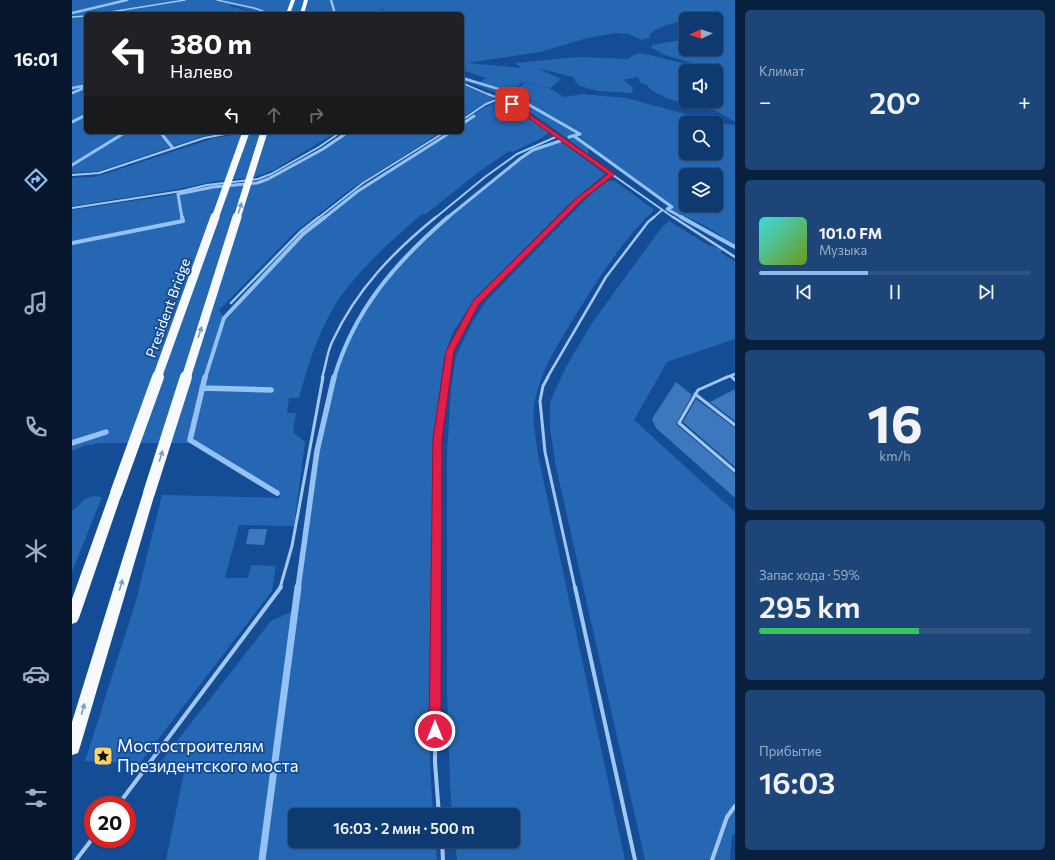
<!DOCTYPE html>
<html lang="ru">
<head>
<meta charset="utf-8">
<style>
	:root { --surface:#0f3a70; --page:#1d4578; --text:#f1f3f6; --muted:#9badc3; --line:#2f5483; --accent:#90b9f0 }
	body { margin:0; font-family:Commissioner,sans-serif; background:var(--page); color:var(--text); height:100vh; display:flex; flex-direction:column; font-size:15px; white-space:nowrap }
	* { box-sizing:border-box; margin:0 }
	p { font-size:13px; color:var(--muted) }
	.icon { flex:none; width:22px; height:22px; fill:none; stroke:currentColor; stroke-width:2; stroke-linecap:round; stroke-linejoin:round }
	.map { position:relative; flex:1; overflow:hidden }
	.panel { display:flex; flex-direction:column; gap:10px; padding:10px; background:#08203e; width:320px }
	.panel>* { flex:none }
	.banner { position:absolute; left:12px; top:12px; width:380px; height:122px; border-radius:6px; box-shadow:0 1px 3px #0004,0 0 0 1px var(--line); background:#202124; color:#fff; overflow:hidden }
	.needle { width:26px; rotate:267deg }
	.tools { position:absolute; left:607px; top:12px; display:grid; gap:8px }
	.tools a { display:grid; place-items:center; width:44px; height:44px; border-radius:6px; background:var(--surface); box-shadow:0 1px 3px #0004,0 0 0 1px var(--line); font-size:20px }
	.speed { position:absolute; left:12px; top:796px; display:flex; gap:8px; font-size:20px; font-weight:700; text-align:center }
	.speed>* { display:grid; place-content:center; width:52px; height:52px; border-radius:50%; background:var(--surface); box-shadow:0 1px 3px #0004,0 0 0 1px var(--line); line-height:1 }
	.speed .limit { border:6px solid #d22; background:#fff; color:#111 }
	.pin { position:absolute; display:grid; place-items:center; width:34px; height:34px; color:#fff; margin:-17px; border-radius:8px; box-shadow:0 2px 6px #0006 }
	.me { position:absolute; width:44px; margin:-22px; rotate:0deg; stroke-linejoin:round; filter:drop-shadow(0 0 3px #0008) }
	.turn { display:flex; align-items:center; gap:14px; height:84px; padding:0 20px; font-size:18px }
	.turn .icon { width:52px; height:52px; stroke-width:2.5 }
	.turn b { display:block; font-size:28px; line-height:34px }
	.lanes { display:flex; align-items:center; height:38px; padding:0 20px; background:#0003; justify-content:center; gap:20px; direction:ltr }
	.lanes .off { opacity:.35 }
	.big { font-size:30px; font-weight:600; line-height:1.1 }
	.panel .widget { flex:1; display:flex; flex-direction:column; justify-content:center; gap:6px; min-width:0; padding:0 14px; border-radius:6px; background:var(--page) }
	.panel .dial { align-items:center; gap:0 }
	.dial b { font-size:52px; line-height:1 }
	.song { display:flex; align-items:center; gap:12px }
	.cover { width:48px; height:48px; border-radius:6px; background:linear-gradient(135deg,hsl(180 70% 55%),hsl(80 70% 35%)) }
	.played { height:4px; border-radius:2px; background:linear-gradient(90deg,var(--accent) 40%,var(--line) 40%) }
	.keys { display:flex; justify-content:space-around; direction:ltr }
	.heat { display:flex; justify-content:space-between; align-items:center; font-size:22px; direction:ltr }
	.charge { height:6px; border-radius:3px; background:linear-gradient(90deg,#34c759 59%,var(--line) 0) }
	.trip { position:absolute; left:216px; top:808px; width:232px; height:40px; border-radius:6px; background:var(--surface); box-shadow:0 1px 3px #0004,0 0 0 1px var(--line); font-weight:600; line-height:40px; text-align:center }
	main { display:flex; flex:1; min-height:0 }
	.menu { display:flex; flex-direction:column; width:72px; justify-content:space-around; align-items:center; background:#06172d; color:var(--muted) }
	.menu .icon { width:28px; height:28px }
	.menu .active { color:var(--accent) }
	.menu b { font-size:18px; color:var(--text) }
	.map>svg:first-child { display:block }
	.green { fill:#2667b4; fill-rule:evenodd }
	.lines { fill:none; stroke-linecap:round; stroke-linejoin:round }
	.stream-far4 { stroke:#95c2f5; stroke-width:2.5 }
	.stream-far3 { stroke:#95c2f5; stroke-width:3 }
	.stream-far2 { stroke:#95c2f5; stroke-width:4 }
	.stream-far1 { stroke:#95c2f5; stroke-width:5.5 }
	.stream { stroke:#95c2f5; stroke-width:7 }
	.building { fill:#3d77bd }
	.service-far4 { stroke:#a3c7f2; stroke-width:1.5 }
	.service-far3 { stroke:#a3c7f2; stroke-width:2 }
	.service-far2 { stroke:#a3c7f2; stroke-width:2.5 }
	.service-far1 { stroke:#a3c7f2; stroke-width:3 }
	.service { stroke:#a3c7f2; stroke-width:4 }
	.trunk { fill:#f6faff; fill-rule:evenodd }
	.trunk-bridge-far2 { stroke:#f6faff; stroke-width:7 }
	.trunk-bridge-far1 { stroke:#f6faff; stroke-width:9 }
	.trunk-bridge { stroke:#f6faff; stroke-width:12 }
	.oneway { fill:#7a9bc5 }
	.route { fill:#e11d48; stroke:#92132f }
	.labels { text-anchor:middle; stroke-width:4; stroke-linejoin:round; paint-order:stroke }
	.street-label { font-size:14px; fill:#fff; stroke:#144d95 }
	.near-poi-label { font-size:17px; fill:#fff; stroke:#144d95; text-anchor:start }
</style>
</head>
<body>
<main>
<nav class="menu">
<b>16:01</b>
<svg class="icon active" aria-label="directions" viewBox="0 0 24 24"><path d="M12 3l9 9-9 9-9-9zM9 14v-3h6M13 9l2 2-2 2"/></svg>
<svg class="icon" aria-label="music" viewBox="0 0 24 24"><path d="M9 18V5l10-2v13"/><circle cx="6" cy="18" r="3"/><circle cx="16" cy="16" r="3"/></svg>
<svg class="icon" aria-label="phone" viewBox="0 0 24 24"><path d="M5 4h4l2 5-3 2q2 4 5 5l2-3 5 2v4C11 20 4 13 5 4z"/></svg>
<svg class="icon" aria-label="climate" viewBox="0 0 24 24"><path d="M12 3v18M4 7l16 10M4 17L20 7"/></svg>
<svg class="icon" aria-label="car" viewBox="0 0 24 24"><path d="M5 17H2v-5l4-1 3-4h7l3 4 3 1v5h-3M9 17h6M6 11h13"/><circle cx="7" cy="17" r="2"/><circle cx="17" cy="17" r="2"/></svg>
<svg class="icon" aria-label="filters" viewBox="0 0 24 24"><path d="M4 7h16M4 17h16"/><circle cx="9" cy="7" r="2"/><circle cx="15" cy="17" r="2"/></svg>
</nav>
<div class="map">
<svg width="663" height="860" viewBox="0 0 663 860">
	<rect width="100%" height="100%" fill="#144d95"/>
	<path class="green" d="M0 0H663V122L643 110 627 108 597 99 579 90 575 85 568 82 566 77 551 80 561 87 560 93 526 91 507 86 501 77 465 68 489 79 478 88 450 82 443 89 451 97 481 111 452 97 444 90 452 83 477 88 492 97 511 94 554 98 650 124 663 125V249L653 243 650 236 630 224 603 212 527 154 502 131 503 121 501 131 516 146V154C477 125 438 93 390 81V76L408 82 414 78 393 71H390V14H310L311 6 307 14H194L159 5 157 6 189 14H14V132H153L132 136 27 171 0 173ZM614 19H644V49H614V39L580 45V48L593 55 624 64 625 65 623 66 568 53 563 54 556 59 506 57 443 63 450 68 395 63 468 52 515 38 545 33 557 34 569 40 579 37 577 35C584 27 603 21 614 22ZM614 71H644V101H614ZM614 123H644V153H614ZM614 175H644V205H614Z
		M390 84 421 97 422 99 390 117Z
		M425 102H433L477 132 470 138 441 152 437 151 404 174 354 214H350C320 240 277 278 259 312 244 339 235 368 227 398H217L215 413H224L221 432 233 442 222 526 167 525 153 578H176L179 565 204 566 200 591 68 763 13 761 64 601 90 495 209 498 120 443H29L11 446 0 451V210L94 196 141 187 190 181 221 166 275 132H369L279 189 223 232 147 310 151 317C177 290 202 259 231 234 276 194 328 166 378 132H390V124L411 108Z
		M176 132H265L202 170 183 177 139 182 96 191 0 206V178L21 177 33 174 139 139Z
		M488 141 533 174 497 204 403 298 380 334 372 358 362 439 358 763 361 815H223V841H363L365 860H94L113 768 87 764 199 621 223 610C229 570 235 530 241 490 249 432 258 370 287 318 308 279 345 247 377 218 401 196 432 167 460 152 468 147 479 144 488 141Z
		M536 181H543L582 210C550 241 525 280 502 318 486 344 469 370 463 400 459 418 464 438 466 455L553 860H385L383 841H441V815H380L378 784 375 691V453L379 388 384 356 401 321 414 301 520 193Z
		M597 221 636 245 646 248 650 251 649 253 663 261V339L595 362 562 420 663 512V834L660 836 658 860H573L484 467 478 428V402L494 367 520 323 590 227Z
		M21 496 30 497 0 572V510H2L12 500Z"/>
	<g class="lines">
		<path class="stream-far4" d="M259 0 263 14
			M0 13 55 0
			M390 78 443 94 441 95
			M0 88 11 86
			M0 93 14 87"/>
		<path class="stream-far3" d="M443 94 438 96 452 102 508 134 497 137
			M0 122 14 115
			M390 124 402 116
			M88 132 100 147
			M502 136 600 207 595 209 611 218
			M0 165 54 132
			M110 218 106 194 141 187 185 183 196 179 251 149 276 132
			M252 218 286 191 379 132
			M375 218 449 158 461 150 488 141"/>
		<path class="stream-far2" d="M609 217 663 247
			M0 243 111 221 110 217
			M133 378 152 318 231 234 253 217
			M262 378C282 310 323 263 376 217"/>
		<path class="stream-far1" d="M133 377 118 440 205 493
			M130 388 199 390
			M0 443 34 432
			M226 588 245 451 262 377"/>
		<path class="stream" d="M190 860 226 587"/>
	</g>
	<path class="building" d="M604 382 620 395 604 424 663 474V498L584 428 580 419Z
		M663 389V421L638 402Z
		M624 399 663 428V467L611 422Z
		M177 529H195L192 545 174 544Z"/>
	<g class="lines">
		<path class="service-far4" d="M145 0 182 8 199 14
			M26 14 113 0
			M0 17 14 16
			M390 83 418 95"/>
		<path class="service-far3" d="M416 94 440 104 602 218
			M390 120 414 104 429 98
			M0 175 27 173 132 138 164 132
			M0 208 110 191 135 185 186 179 199 174 247 147 269 132
			M246 218 291 183 373 132
			M363 218 413 177 445 154 486 136
			M489 218 508 199 540 174
			M581 218 590 210"/>
		<path class="service-far2" d="M601 217 663 257
			M159 303 228 232 247 217
			M658 376 661 378
			M250 378C254 366 255 351 261 340 285 289 321 252 364 217
			M374 378 378 351 404 303 490 217
			M475 378 534 277 576 222 582 217
			M653 378 663 374"/>
		<path class="service-far1" d="M476 377 471 386 468 401 473 452 503 588
			M655 377 626 390 607 423 663 471
			M660 377 663 380
			M623 394 663 425
			M208 588 220 546 251 377
			M364 588 365 439 374 377"/>
		<path class="service" d="M364 587 363 762 367 815
			M503 587 563 860
			M46 805 209 587
			M370 841 371 860
			M4 860 21 838
			M640 860 655 817 663 806"/>
		<path class="trunk" d="M219 0H223L218 14H214Z
			M232 0H236L232 14H228Z
			M44 488 48 490 50 493 7 618 5 622 0 624V599L38 493 40 490Z
			M77 488 81 490 83 493 8 747 6 753 0 755V722L71 493 73 490Z"/>
		<path class="trunk-bridge-far2" d="M143 218 174 132
			M165 218 192 132"/>
		<path class="trunk-bridge-far1" d="M85 378 143 217
			M114 378 165 217"/>
		<path class="trunk-bridge" d="M44 493 86 377
			M77 493 114 377"/>
	</g>
	<defs><path id="oneway-solid" d="M-6-.8H1V-3.2L6.5 0L1 3.2V.8H-6Z"/></defs>
	<g class="oneway">
		<use href="#oneway-solid" transform="translate(168 208) rotate(-72)"/>
		<use href="#oneway-solid" transform="translate(128 332) rotate(-72)"/>
		<use href="#oneway-solid" transform="translate(89 456) rotate(-72)"/>
		<use href="#oneway-solid" transform="translate(49 585) rotate(-73)"/>
		<use href="#oneway-solid" transform="translate(11 709) rotate(-73)"/>
	</g>
	<path class="route" d="M440 102 543 174 510 200 407 304 382 351 370 439 369 731 367 736 363 737 358 736 357 731 361 439 374 351 401 301 505 198 536 174 438 105Z"/>
	<defs>
		<g id="sight-square" transform="scale(1)"><rect x="-9" y="-9" width="18" height="18" rx="4" fill="#ffd264" stroke="#144d95"/><path d="M0-6L1.8-2.2L6-1.7L2.9 1.2L3.7 5.4L0 3.3L-3.7 5.4L-2.9 1.2L-6-1.7L-1.8-2.2Z" fill="#111"/></g>
	</defs>
	<g fill-rule="evenodd">
		<use href="#sight-square" x="31" y="756"/>
	</g>
	<g class="labels">
		<g class="street-label">
			<text transform="translate(96 308) rotate(-70)" y="5">President Bridge</text>
		</g>
		<g class="near-poi-label">
			<text x="45" y="752">Мостостроителям<tspan x="45" dy="20">Президентского моста</tspan></text>
		</g>
	</g>
</svg>
<div class="tools">
<a><svg class="needle" viewBox="-14 -14 28 28"><path d="M0-13l5 13h-10z" fill="#e53935"/><path d="M0 13l5-13h-10z" fill="#9badc3"/></svg></a>
<a><svg class="icon" aria-label="sound" viewBox="0 0 24 24"><path d="M4 9h4l5-4v14l-5-4H4zM17 9q2 3 0 6"/></svg></a>
<a><svg class="icon" aria-label="search" viewBox="0 0 24 24"><circle cx="10" cy="10" r="6"/><path d="M15 15l6 6"/></svg></a>
<a><svg class="icon" aria-label="layers" viewBox="0 0 24 24"><path d="M12 4l9 5-9 5-9-5zM3 14l9 5 9-5"/></svg></a>
</div>
<div class="speed"><div class="limit">20</div></div>
<div class="pin" style="left:440px;top:104px;background:#d93025"><svg class="icon" aria-label="arrive" viewBox="0 0 24 24"><path d="M6 21V4h12l-3 4 3 4H6"/></svg></div>
<svg class="me" style="left:363px;top:731px" viewBox="-20 -20 40 40"><circle r="17" fill="#e11d48" stroke="#fff" stroke-width="3"/><path d="M0-11L8 9 0 5-8 9z" fill="#fff"/></svg>
<div class="trip">16:03 · 2 мин · 500 m</div>
<div class="banner">
<div class="turn"><svg class="icon" aria-label="left" viewBox="0 0 24 24"><path d="M17 20v-9H6M10 6l-5 5 5 5"/></svg><div><b>380 m</b>Налево</div></div>
<div class="lanes"><svg class="icon" aria-label="left" viewBox="0 0 24 24"><path d="M17 20v-9H6M10 6l-5 5 5 5"/></svg><svg class="icon off" aria-label="ahead" viewBox="0 0 24 24"><path d="M12 20V5M6 11l6-6 6 6"/></svg><svg class="icon off" aria-label="right" viewBox="0 0 24 24"><path d="M7 20v-9h11M14 6l5 5-5 5"/></svg></div>
</div>
</div>
<section class="panel">
<div class="widget"><p>Климат</p>
<div class="heat"><a>−</a><b class="big">20°</b><a>+</a></div>
</div>
<div class="widget">
<div class="song"><i class="cover"></i><div><b>101.0 FM</b><p>Музыка</p></div></div>
<div class="played"></div>
<div class="keys"><svg class="icon" aria-label="previous" viewBox="0 0 24 24"><path d="M18 5L8 12l10 7zM5 5v14"/></svg><svg class="icon" aria-label="pause" viewBox="0 0 24 24"><path d="M8 5v14M16 5v14"/></svg><svg class="icon" aria-label="next" viewBox="0 0 24 24"><path d="M6 5l10 7-10 7zM19 5v14"/></svg></div>
</div>
<div class="widget dial"><b>16</b><p>km/h</p></div>
<div class="widget"><p>Запас хода · 59%</p><b class="big">295 km</b><div class="charge"></div></div>
<div class="widget"><p>Прибытие</p><b class="big">16:03</b></div>
</section>
</main>
</body>
</html>
